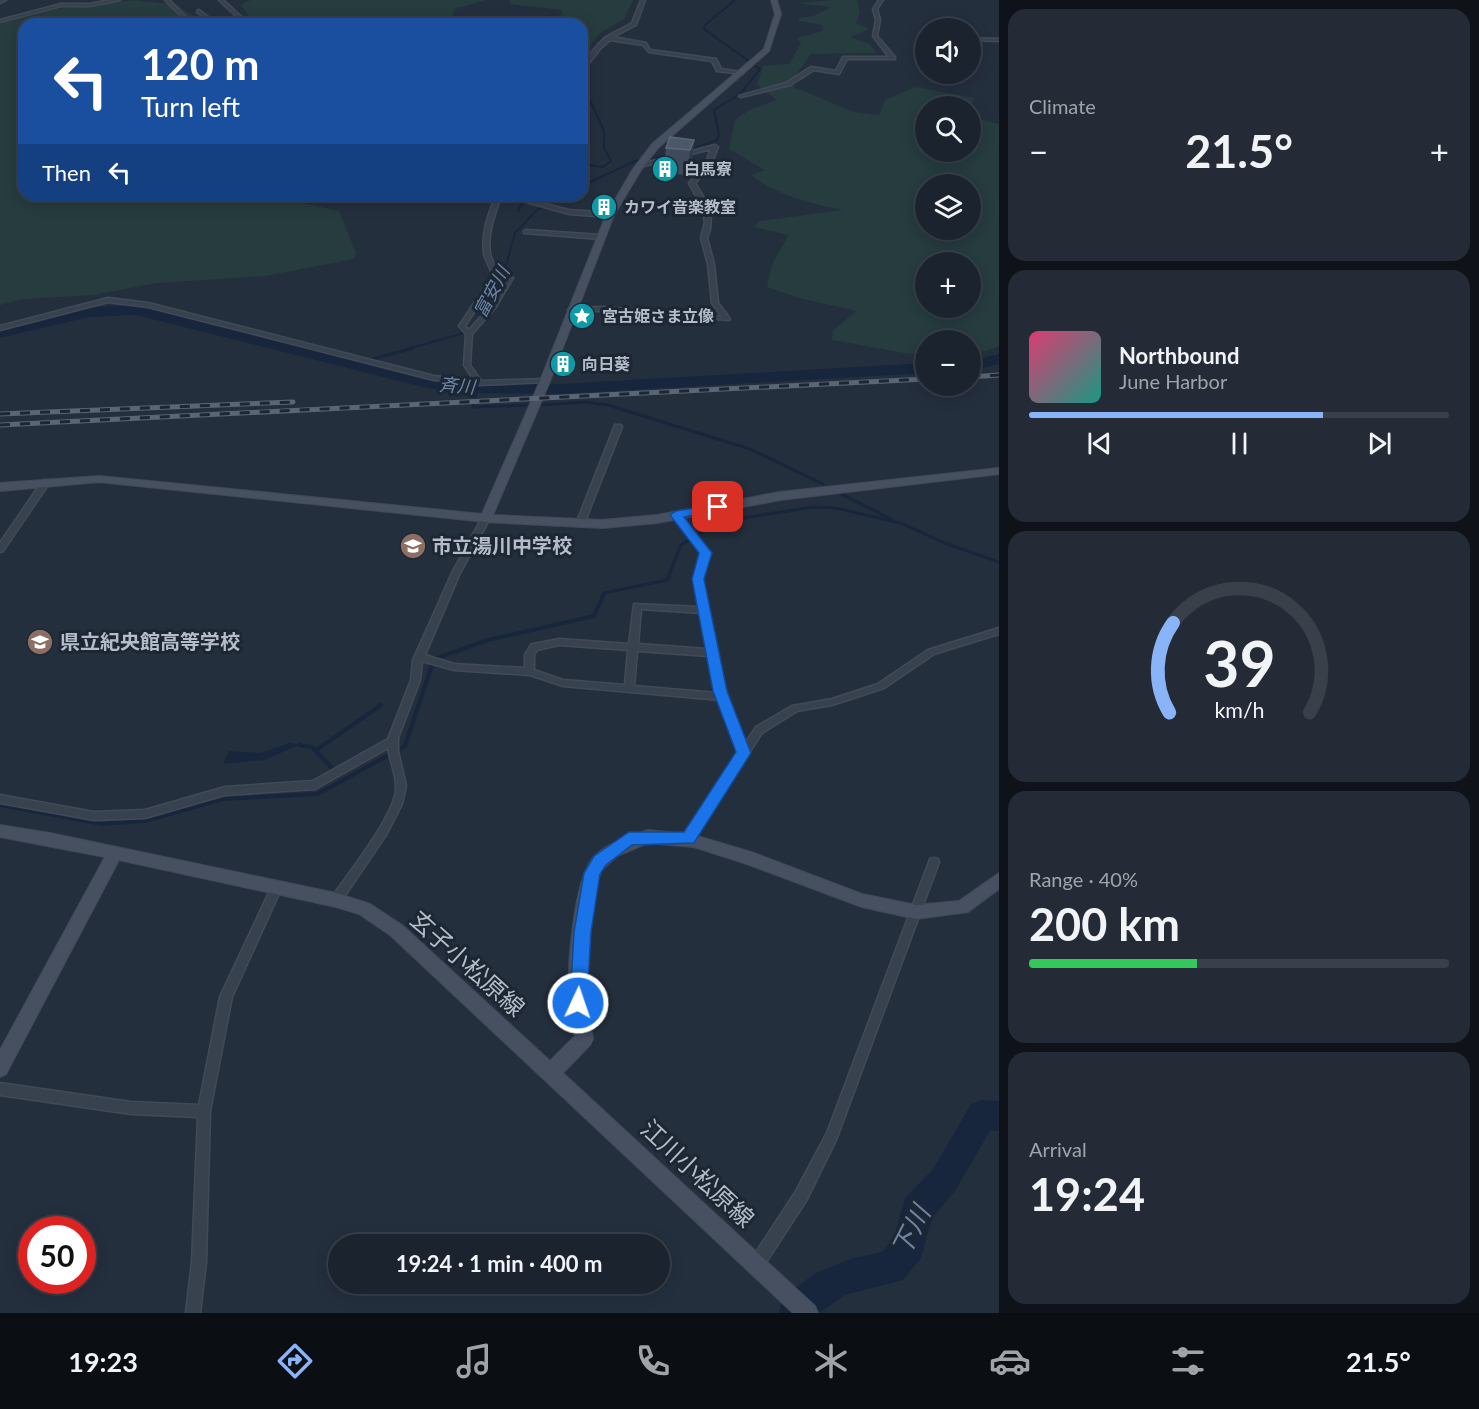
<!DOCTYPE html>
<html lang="en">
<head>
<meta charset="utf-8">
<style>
	:root { --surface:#1b232e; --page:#242b36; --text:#f1f3f6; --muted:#a0a4aa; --line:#39404a; --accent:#8ab4f8 }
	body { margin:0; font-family:Lato,"Noto Sans JP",sans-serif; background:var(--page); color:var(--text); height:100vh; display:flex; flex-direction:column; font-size:22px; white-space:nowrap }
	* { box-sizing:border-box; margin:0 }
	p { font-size:20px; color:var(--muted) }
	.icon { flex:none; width:33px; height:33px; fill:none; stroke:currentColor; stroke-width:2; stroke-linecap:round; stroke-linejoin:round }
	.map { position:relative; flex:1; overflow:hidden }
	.panel { display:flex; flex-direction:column; gap:9px; padding:9px; background:#0f1319; width:480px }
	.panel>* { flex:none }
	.hud { position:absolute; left:18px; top:18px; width:570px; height:183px; border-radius:18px; box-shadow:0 3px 15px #0003,0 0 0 2px var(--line); background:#1a4fa0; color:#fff; overflow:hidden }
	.buttons { position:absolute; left:915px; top:18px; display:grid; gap:12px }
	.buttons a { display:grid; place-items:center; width:66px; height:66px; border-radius:50%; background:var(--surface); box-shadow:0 3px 15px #0003,0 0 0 2px var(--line); font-size:30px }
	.speed { position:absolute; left:18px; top:1216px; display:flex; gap:12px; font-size:30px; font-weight:700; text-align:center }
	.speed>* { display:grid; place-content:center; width:78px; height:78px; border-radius:50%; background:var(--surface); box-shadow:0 3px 15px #0003,0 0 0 2px var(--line); line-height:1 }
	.speed .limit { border:9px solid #d22; background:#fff; color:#111 }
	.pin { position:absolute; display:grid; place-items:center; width:51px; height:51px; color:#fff; margin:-26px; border-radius:12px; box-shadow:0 3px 9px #0006 }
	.me { position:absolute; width:66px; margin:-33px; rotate:3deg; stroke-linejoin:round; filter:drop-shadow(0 0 4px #0008) }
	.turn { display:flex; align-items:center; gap:21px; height:126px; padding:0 24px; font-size:27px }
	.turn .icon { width:78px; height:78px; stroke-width:2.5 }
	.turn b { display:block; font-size:42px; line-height:51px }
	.then { display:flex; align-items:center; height:57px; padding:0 24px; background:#0003; gap:12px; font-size:22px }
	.big { font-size:45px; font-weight:700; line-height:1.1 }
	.panel .card { flex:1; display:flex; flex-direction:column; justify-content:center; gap:9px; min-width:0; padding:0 21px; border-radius:18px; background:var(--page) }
	.panel .dial { align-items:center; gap:0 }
	.dial svg { height:156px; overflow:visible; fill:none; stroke:var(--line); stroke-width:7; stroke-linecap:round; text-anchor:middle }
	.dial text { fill:var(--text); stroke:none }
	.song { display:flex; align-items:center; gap:18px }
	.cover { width:72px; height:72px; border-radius:9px; background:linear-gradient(135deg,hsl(340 70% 55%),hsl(170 70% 35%)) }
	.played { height:6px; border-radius:3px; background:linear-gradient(90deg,var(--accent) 70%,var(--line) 70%) }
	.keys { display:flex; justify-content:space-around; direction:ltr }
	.heat { display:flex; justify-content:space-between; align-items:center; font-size:33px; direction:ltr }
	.charge { height:9px; border-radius:4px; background:linear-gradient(90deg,#34c759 40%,var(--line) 0) }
	.trip { position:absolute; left:328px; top:1234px; width:342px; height:60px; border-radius:30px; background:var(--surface); box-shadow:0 3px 15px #0003,0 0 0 2px var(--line); font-weight:700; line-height:60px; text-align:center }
	.dock { display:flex; height:96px; justify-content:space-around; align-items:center; background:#0b0e12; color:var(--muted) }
	.dock .icon { width:42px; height:42px }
	.dock .active { color:var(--accent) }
	.dock b { font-size:27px; color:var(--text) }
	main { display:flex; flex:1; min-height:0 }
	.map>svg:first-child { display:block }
	.green { fill:#263c3f; fill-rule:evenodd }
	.water { fill:#17263c }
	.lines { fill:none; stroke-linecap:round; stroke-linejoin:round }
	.stream-far2 { stroke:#17263c; stroke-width:2 }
	.stream-far1 { stroke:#17263c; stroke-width:3 }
	.stream { stroke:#17263c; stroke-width:4 }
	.river { fill:#17263c; fill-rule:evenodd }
	.street-casing { stroke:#414a57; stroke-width:3 }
	.secondary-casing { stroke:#414a57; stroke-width:2 }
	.street { fill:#38414e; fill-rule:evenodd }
	.secondary { fill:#465061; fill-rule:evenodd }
	.rail-casing { stroke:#5a6575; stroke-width:5 }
	.rail { stroke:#1d2633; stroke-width:3; stroke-dasharray:10; stroke-linecap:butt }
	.wall { fill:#3f4b5c }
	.shaded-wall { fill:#2f3b4b }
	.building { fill:#4b5868; stroke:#5c6777; stroke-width:1.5 }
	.route { fill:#1a73e8; stroke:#114b97; stroke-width:1.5 }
	.labels { text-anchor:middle; stroke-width:6; stroke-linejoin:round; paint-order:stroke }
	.far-poi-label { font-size:16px; font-weight:bold; fill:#b4bcc9; stroke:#1d2633; text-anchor:start }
	.far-water-label { font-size:18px; font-style:italic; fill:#6d86a8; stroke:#1d2633 }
	.poi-label { font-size:20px; font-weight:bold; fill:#b4bcc9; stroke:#1d2633; text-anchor:start }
	.near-street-label { font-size:24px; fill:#b4bcc9; stroke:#1d2633 }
	.near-water-label { font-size:26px; font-style:italic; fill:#6d86a8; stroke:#1d2633 }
</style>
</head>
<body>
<main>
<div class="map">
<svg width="999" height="1313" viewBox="0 0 999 1313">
	<rect width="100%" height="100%" fill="#242f3e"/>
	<path class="green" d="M135 0 177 5 206 24H24V195H266L339 211 356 253 354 259 265 276 157 283 93 295 23 299 0 305V24L57 9Z
		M252 0H486L454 9 452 24H247L252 22 241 4Z
		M510 0H633L624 19 600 33 582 56V24H543L563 14 561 10 510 4Z
		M834 0H857L860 13 856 23 870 29 850 37 870 44 876 53 811 54 794 78V87L854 112 879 115 885 100 915 87 975 98 970 106H926V152H970L971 117 999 124V346L986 351 971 352 970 340H926L925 353 910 354 832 340 833 330 857 311 799 298 767 287 772 264 789 235 753 227 761 221 843 210C809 203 778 196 751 175L765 170 729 149 735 120 749 110 777 100 757 85 763 66 789 64 801 43 797 38 823 31 822 25 799 21V18L813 16 831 7 797 3ZM926 184H970V230H926ZM926 262H970V308H926Z"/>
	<path class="water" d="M290 743 299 745 264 760 223 764 229 751 260 753Z"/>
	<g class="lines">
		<path class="stream-far2" d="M688 151 717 140 719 135 714 110 740 94 760 69 704 29 705 25 735 0
			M582 164 603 167 611 161 604 148V131L590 100
			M582 186 635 161 669 155
			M518 211 522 204
			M407 349 461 334 474 324 501 283 515 233 537 210 564 195"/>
		<path class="stream-far1" d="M355 364 413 348
			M477 388 473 407 528 405
			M541 405 585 402 608 405 750 449 823 484
			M841 494 891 519
			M901 523 942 542 999 562
			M602 597 604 593 667 580 681 545 718 522 813 507 836 508 900 523"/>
		<path class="stream" d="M299 745 312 747 333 769
			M315 751 381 705
			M0 805 102 824 145 821 223 799 318 794 405 746 434 659 488 640 594 616 603 596"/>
		<path class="river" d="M136 305 427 378 477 383 561 384 926 363V373L561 394 477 393 427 388 136 315 89 317 0 338V328L89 307Z
			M999 354V364L970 371V361Z
			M982 1100 999 1101V1131H990L955 1191 932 1218 921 1258 903 1280 845 1295 819 1313H778L783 1301 793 1290 814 1274 850 1259 882 1252 894 1238 905 1198 933 1169 971 1104Z"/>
		<g class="street-casing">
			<path id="street" d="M0 0H6L0 3Z
				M111 0H120L89 6H61L0 22V20L61 4H89Z
				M165 0H169L193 24H189Z
				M219 0H223L245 20V22L227 24 240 20Z
				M641 0H645L636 25 613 37 646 43 650 50 716 59 721 69 741 72H743V74L717 71 712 61 649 52 643 45 610 40 600 49 582 72C582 61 598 44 606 37 614 32 624 28 632 23Z
				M879 0H883L877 9 880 20 877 36 895 57V59H847L839 74 814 70 790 85 741 97 739 96 786 83 811 67 836 71 843 57H889L873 36 876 20 873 9Z
				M198 10H199L217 24H212L197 12Z
				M970 38 999 39V41L970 40Z
				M715 145 718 147 711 165 695 183 707 203 711 216 710 230 707 238 714 264 718 303 730 319 729 320 603 311H569L568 310 571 308 603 307 722 317 712 303 708 264 701 238 705 223 703 209 689 183 705 165 711 149 640 167 637 165Z
				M496 195H502C495 213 487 233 490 253 491 261 497 267 498 276L465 326 469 330 490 306 508 277 513 278 495 308 472 334 470 365 481 381 545 379 548 381 547 382 479 385 434 380 148 307 108 302 0 330V326L108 298 148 303 434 376 474 380 464 365 466 334 459 326 492 276C491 267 485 261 484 253 481 233 489 213 496 195Z
				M502 195H511L569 210 610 213 613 215 610 217 569 214Z
				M526 230 601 235 604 237 601 239 524 233V231Z
				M615 425H621L622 427 584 524 583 526H577L576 524Z
				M43 480H49L50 482 3 551 0 552V543Z
				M673 513H679L710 553 702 579 726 691 745 743 756 727 792 706 832 699 878 684 928 650 999 628V634L934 654 884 688 832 705 797 711 762 733 692 841 688 842 684 841 683 838 684 835 739 753 720 700 563 686 530 675 454 670 422 661 420 680 398 738V751L406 786 402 804 386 835 340 903 336 905 332 903 331 900 332 897C348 874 395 815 396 789 397 775 390 762 388 748L315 789 225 795 145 818 94 820 0 803V795L94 812 145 810 225 787 313 781 388 739 411 680 413 660 452 573 483 516H489L490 518 460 573 425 655 454 664 525 668V655L531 645 534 644 559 639 629 644 634 604 699 607 694 579 702 553 673 517 672 515ZM641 609 701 613 708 649 638 644ZM559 645 628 650 625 685 563 680 534 670V655L537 650ZM637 651 709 656 717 693 634 686Z
				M934 858 938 859 939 862 836 1140 806 1201 761 1270 756 1272 751 1270 749 1265 751 1260 796 1191 827 1133 929 862 930 859Z
				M277 883 281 884 282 887 232 997 210 1111 206 1262 200 1313H186L192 1262 198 1117 131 1114 0 1095V1083L131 1102 199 1105 220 997 273 884Z"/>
		</g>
		<g class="secondary-casing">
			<path id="secondary" d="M771 0H777L781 14 769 51 658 148 641 170 614 215 550 381 493 515 602 520 657 515 780 492 999 468V474L780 500 657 523 602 528 486 522 99 482 0 491V483L99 476 482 514 540 381 606 215 633 169 652 144 764 49 775 14Z
				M0 825 50 833 336 893 370 904 402 925 550 1061 575 1036C573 1025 570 1015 569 1004 567 971 573 882 593 858 606 843 625 839 642 832L648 830 694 835 754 853 862 894 916 905 959 901 999 873V889L968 912 916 919 862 907 744 863 694 847 648 843 617 856 602 870 597 883 592 916 587 975V1003L593 1039 590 1045 563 1073 815 1306 818 1313H793L390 935 359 914 336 907 119 860 6 1074 0 1077V1050L105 857 0 837Z"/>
		</g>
		<use href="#street" class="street"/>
		<use href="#secondary" class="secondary"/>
		<g class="rail-casing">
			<path id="rail" d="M970 377 999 375
				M0 414 293 402
				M0 425 926 379"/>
		</g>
		<use href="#rail" class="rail"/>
	</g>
	<path class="wall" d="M694 140 691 165 687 175 663 173 666 148Z"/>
	<path class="shaded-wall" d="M694 140 691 165 687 175 690 150Z"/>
	<path class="building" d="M670 137 694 140 690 150 666 148Z"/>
	<path class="route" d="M718 504 722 505V510L684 517 712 553 704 579 727 691 751 753 694 843 632 845 606 865 600 874 591 932 587 1003 585 1009 578 1011 572 1009 570 1003 574 932 584 873 594 856 629 832H684L736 752 713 691 692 579 699 553 670 515 676 511Z"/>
	<defs>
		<g id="building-disc" transform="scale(1.35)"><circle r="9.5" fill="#0f9aa8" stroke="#1d2633"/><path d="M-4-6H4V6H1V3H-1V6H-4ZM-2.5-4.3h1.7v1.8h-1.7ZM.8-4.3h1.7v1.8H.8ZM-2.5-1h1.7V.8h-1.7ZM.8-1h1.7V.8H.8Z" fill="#fff"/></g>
		<g id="sight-disc" transform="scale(1.35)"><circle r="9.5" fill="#0f9aa8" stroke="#1d2633"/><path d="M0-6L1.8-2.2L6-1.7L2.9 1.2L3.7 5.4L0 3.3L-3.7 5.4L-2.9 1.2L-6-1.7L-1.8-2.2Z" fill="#fff"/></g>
		<g id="school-disc" transform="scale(1.35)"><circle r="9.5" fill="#8d6e63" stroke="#1d2633"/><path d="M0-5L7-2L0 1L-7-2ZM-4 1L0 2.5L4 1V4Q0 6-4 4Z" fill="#fff"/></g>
	</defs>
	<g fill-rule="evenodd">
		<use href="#building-disc" x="665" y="169"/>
		<use href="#building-disc" x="604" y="207"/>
		<use href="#sight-disc" x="582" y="316"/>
		<use href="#building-disc" x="563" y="364"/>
		<use href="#school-disc" x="413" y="546"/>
		<use href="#school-disc" x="40" y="642"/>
	</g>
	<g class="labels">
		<g class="far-poi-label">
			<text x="684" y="175">白馬寮</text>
			<text x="624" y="213">カワイ音楽教室</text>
			<text x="602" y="322">宮古姫さま立像</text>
			<text x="582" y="370">向日葵</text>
		</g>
		<g class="far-water-label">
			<text transform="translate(492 292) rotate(-62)" y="6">富安川</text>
			<text transform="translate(457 386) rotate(5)" y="6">斉川</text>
		</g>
		<g class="poi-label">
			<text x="432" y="553">市立湯川中学校</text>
			<text x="60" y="649">県立紀央館高等学校</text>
		</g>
		<g class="near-street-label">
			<text transform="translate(467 964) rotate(42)" y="8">玄子小松原線</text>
			<text transform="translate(697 1174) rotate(43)" y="8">江川小松原線</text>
		</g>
		<g class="near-water-label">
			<text transform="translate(911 1231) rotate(-63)" y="9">下川</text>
		</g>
	</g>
</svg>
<div class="buttons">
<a><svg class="icon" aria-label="sound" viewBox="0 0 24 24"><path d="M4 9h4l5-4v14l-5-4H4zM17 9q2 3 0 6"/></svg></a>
<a><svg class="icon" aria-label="search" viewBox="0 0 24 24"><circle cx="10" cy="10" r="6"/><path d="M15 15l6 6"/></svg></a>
<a><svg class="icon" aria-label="layers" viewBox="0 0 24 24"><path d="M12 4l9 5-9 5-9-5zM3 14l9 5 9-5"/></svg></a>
<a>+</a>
<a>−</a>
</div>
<div class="speed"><div class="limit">50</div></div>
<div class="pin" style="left:718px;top:507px;background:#d93025"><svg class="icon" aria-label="arrive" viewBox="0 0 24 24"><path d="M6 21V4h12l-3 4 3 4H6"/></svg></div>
<svg class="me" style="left:578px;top:1003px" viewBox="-20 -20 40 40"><circle r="17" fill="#1a73e8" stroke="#fff" stroke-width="3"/><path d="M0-11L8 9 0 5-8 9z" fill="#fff"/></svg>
<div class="trip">19:24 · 1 min · 400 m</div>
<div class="hud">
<div class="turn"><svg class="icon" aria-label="left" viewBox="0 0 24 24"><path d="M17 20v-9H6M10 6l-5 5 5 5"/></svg><div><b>120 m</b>Turn left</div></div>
<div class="then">Then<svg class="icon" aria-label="left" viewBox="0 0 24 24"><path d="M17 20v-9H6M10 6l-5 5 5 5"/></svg></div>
</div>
</div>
<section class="panel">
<div class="card"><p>Climate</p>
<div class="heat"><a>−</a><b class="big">21.5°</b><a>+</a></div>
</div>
<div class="card">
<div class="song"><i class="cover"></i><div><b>Northbound</b><p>June Harbor</p></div></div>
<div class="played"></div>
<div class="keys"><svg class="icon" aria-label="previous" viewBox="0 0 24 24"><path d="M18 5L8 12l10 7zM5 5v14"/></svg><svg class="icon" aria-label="pause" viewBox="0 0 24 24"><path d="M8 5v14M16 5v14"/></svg><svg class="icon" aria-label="next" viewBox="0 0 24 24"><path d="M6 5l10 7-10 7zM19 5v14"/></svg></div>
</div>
<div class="card dial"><svg viewBox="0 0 100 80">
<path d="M14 69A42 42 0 1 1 86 69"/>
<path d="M14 69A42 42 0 0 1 16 23" stroke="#8ab4f8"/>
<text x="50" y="56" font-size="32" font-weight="700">39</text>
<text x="50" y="72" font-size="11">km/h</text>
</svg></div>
<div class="card"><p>Range · 40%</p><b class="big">200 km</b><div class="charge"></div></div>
<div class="card"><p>Arrival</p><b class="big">19:24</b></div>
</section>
</main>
<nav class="dock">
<b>19:23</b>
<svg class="icon active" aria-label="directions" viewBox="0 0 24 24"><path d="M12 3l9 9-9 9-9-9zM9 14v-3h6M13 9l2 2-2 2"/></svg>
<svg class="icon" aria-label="music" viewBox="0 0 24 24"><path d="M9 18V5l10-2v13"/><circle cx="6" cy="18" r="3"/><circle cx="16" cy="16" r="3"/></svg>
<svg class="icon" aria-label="phone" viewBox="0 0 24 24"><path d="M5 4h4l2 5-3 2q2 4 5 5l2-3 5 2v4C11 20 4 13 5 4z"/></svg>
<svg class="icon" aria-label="climate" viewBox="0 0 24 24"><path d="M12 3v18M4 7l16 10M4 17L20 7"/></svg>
<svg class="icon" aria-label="car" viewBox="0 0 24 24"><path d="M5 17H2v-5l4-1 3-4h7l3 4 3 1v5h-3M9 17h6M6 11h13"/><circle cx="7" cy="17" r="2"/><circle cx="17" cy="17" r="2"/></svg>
<svg class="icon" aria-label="filters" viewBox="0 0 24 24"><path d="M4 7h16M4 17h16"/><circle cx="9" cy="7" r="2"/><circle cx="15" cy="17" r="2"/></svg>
<b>21.5°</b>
</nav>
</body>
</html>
